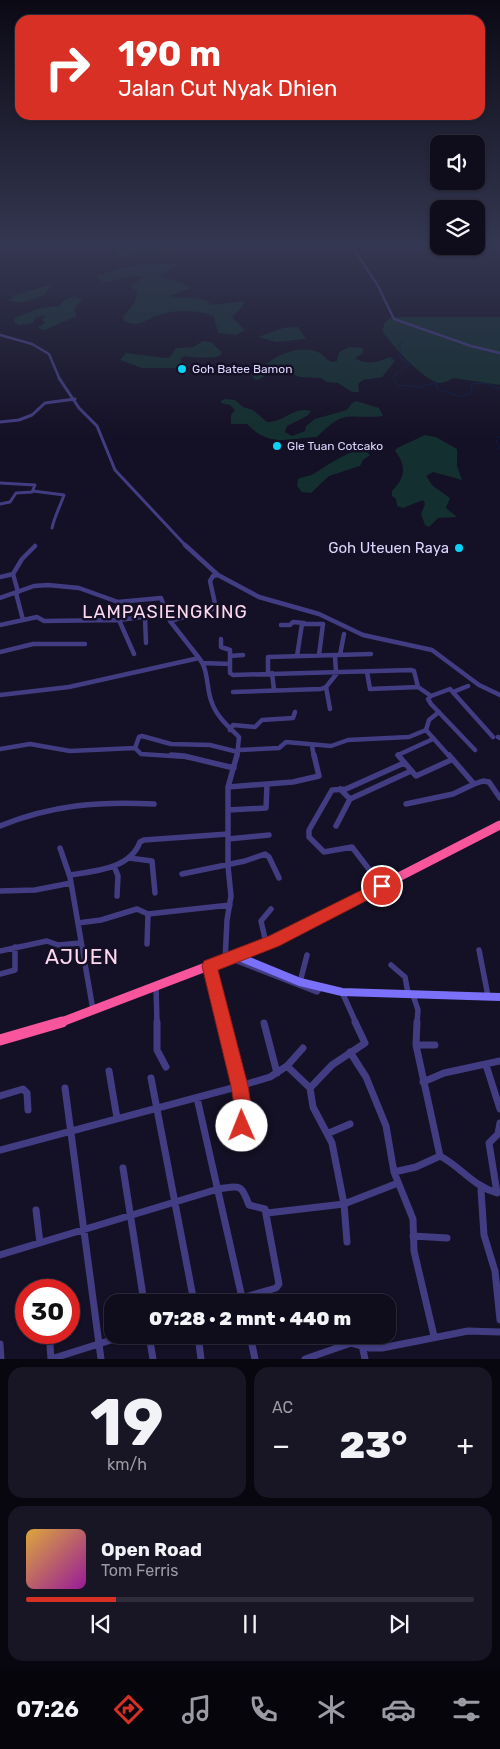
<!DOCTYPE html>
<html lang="id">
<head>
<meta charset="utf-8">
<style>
	:root { --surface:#0f0c1c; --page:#181525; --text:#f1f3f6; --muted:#9b9ba3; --line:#2f2c3b; --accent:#d93025 }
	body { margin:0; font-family:Rubik,sans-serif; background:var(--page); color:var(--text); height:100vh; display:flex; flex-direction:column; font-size:19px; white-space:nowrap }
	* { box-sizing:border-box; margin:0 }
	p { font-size:16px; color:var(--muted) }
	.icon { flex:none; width:28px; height:28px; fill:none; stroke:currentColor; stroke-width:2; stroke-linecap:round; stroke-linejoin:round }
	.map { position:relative; height:1359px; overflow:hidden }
	.details { display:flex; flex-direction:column; gap:8px; padding:8px; background:#08070f; flex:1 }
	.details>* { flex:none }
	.banner { position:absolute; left:15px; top:15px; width:470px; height:105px; border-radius:15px; box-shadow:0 1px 4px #0004,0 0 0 1px var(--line); background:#d93025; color:#fff; overflow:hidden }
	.tools { position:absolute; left:430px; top:135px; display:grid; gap:10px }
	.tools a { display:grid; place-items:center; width:55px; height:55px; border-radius:10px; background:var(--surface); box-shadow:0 1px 4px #0004,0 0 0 1px var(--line); font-size:25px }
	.speed { position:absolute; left:15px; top:1279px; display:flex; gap:10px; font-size:25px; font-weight:700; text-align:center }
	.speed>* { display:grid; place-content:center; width:65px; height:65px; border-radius:50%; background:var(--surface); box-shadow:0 1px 4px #0004,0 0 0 1px var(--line); line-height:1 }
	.speed .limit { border:8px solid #d22; background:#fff; color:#111 }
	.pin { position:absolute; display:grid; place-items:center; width:42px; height:42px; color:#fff; margin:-21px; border:2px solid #fff; border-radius:50%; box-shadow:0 1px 5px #0007 }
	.me { position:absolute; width:55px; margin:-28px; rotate:359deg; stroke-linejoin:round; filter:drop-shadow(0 0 4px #0008) }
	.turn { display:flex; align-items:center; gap:18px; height:105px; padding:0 20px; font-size:22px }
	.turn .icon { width:65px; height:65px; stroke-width:2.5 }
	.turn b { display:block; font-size:35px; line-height:42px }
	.big { font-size:38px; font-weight:800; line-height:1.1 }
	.details .tile { flex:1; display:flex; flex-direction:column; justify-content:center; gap:8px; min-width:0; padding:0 18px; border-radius:15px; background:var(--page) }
	.details .dial { align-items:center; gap:0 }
	.dial b { font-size:65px; line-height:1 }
	.song { display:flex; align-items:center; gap:15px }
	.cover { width:60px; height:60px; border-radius:8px; background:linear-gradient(135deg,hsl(40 70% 55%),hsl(300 70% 35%)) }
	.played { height:5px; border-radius:2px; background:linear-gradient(90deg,var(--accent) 20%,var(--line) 20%) }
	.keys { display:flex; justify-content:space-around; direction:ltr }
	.heat { display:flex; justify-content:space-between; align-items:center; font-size:28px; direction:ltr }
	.details .tiles { flex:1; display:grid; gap:8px; grid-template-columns:1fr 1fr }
	.tile:last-child { grid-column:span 2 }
	.trip { position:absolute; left:104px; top:1294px; width:292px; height:50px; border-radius:15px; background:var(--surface); box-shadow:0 1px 4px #0004,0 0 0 1px var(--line); font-weight:800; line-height:50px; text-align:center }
	.menu { display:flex; height:80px; justify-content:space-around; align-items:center; background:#06050b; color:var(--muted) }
	.menu .icon { width:35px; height:35px }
	.menu .on { color:var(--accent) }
	.menu b { font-size:22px; color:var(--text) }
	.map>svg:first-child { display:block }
	.green { fill:#132f2f }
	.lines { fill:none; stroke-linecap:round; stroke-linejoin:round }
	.stream { stroke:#0c1d42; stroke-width:1 }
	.street-far4 { stroke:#423d82; stroke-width:2.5 }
	.street-far3 { stroke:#423d82; stroke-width:3 }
	.street-far2 { stroke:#423d82; stroke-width:4.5 }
	.street-far1 { stroke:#423d82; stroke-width:5.5 }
	.street { stroke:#423d82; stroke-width:7 }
	.secondary { stroke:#7a70fa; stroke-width:8 }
	.highway-far1 { stroke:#f9559d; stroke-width:9 }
	.highway { stroke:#f9559d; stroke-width:11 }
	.route { fill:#d93025; stroke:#8d1f18 }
	.poi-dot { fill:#09d4f6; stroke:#141025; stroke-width:2 }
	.labels { text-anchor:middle; stroke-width:5; stroke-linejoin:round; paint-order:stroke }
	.far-poi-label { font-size:12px; fill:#dcd6fd; stroke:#141025; text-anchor:start }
	.poi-label { font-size:15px; fill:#dcd6fd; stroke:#141025; text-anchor:end }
	.quarter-label { font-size:18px; letter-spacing:1px; fill:#fed8ee; stroke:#141025 }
	.near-quarter-label { font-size:21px; letter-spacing:1px; fill:#fed8ee; stroke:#141025 }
</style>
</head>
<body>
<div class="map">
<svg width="500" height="1359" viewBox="0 0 500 1359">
	<rect width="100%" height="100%" fill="#141025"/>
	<path class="green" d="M120 247H169C159 258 138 253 128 255 123 256 121 257 116 257L120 252 117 250Z
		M138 264H179L159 276C169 282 183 280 190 288L170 296C184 300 203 294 211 305L244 301 242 307 232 317 245 330 236 335 218 333 214 317C202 309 170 310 156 316 144 321 137 328 124 321L123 317 135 302 137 291 130 287 144 277C130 272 116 282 102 282L96 276Z
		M49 285 52 286 47 290 45 295 21 303 8 300 15 295Z
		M75 297 82 299 74 310 77 316 45 330 37 328 45 323 42 319 46 317 44 316 36 317 33 323 19 325 14 322V318L41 308 59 306 67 298Z
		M392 317H500V385L453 378C448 381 441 385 435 382 417 373 394 347 382 331L385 322Z
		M298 327 306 339 276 342 258 337 283 328Z
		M203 341 211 342 222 352 220 356C213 358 191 358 185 356L180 359 184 366 174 368H142L120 360 126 353 166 358 170 357 176 348 193 347Z
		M349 347 363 348V353L355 358C367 366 378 362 390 357L395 361 382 377 363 380 358 384 359 392H352L338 383 327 382 321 378 300 377 283 370 273 371 260 379 255 380 247 367 249 365 264 367C276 354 300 345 318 352 326 356 327 364 337 361L339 352Z
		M225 399 235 400 243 407 253 410 267 422C283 423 294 406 311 411L307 416 287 426 285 432 292 436 305 431 306 426 315 419 347 410 352 403 356 401 379 408 383 416C346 420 347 407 317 437 288 438 270 448 247 424H231V415L235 410 230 405 221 403V401Z
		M425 435 436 437 457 449V466L462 480 433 472 426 476 433 486 450 498 446 508 457 517 438 518 429 527 425 525 421 514 425 504 423 500 403 508 397 506 396 499 392 496V491C405 478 407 466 395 451L397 448Z
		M356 451 367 452 370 455 363 460 360 466 329 476 311 493 302 492 297 486 298 479C303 476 308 477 313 474 327 466 341 455 356 451Z"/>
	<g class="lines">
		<path class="stream" d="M403 342 399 345 401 353 398 356 410 364 397 372 393 379 398 385 418 387 437 383 436 388 460 397 470 394 472 384 485 383 500 389
			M500 436 496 441 500 450"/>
		<path class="street-far4" d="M352 247 377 284 394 319 471 346 500 353
			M0 335 32 344 49 354 60 380"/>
		<path class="street-far3" d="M59 378 79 408 97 426 115 470 186 546
			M0 422 19 420 32 415 45 403 75 399
			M0 483 35 485 32 492 16 493 10 502 0 504
			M33 491 64 495C60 507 55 515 52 528"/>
		<path class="street-far2" d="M185 545 218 575 259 597 319 614 363 635 432 650 479 685 500 695
			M0 577 13 574
			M18 592 13 574 22 559 35 546
			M16 593 23 620
			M0 598 34 586 48 585 79 588 118 602 161 598 170 621 199 658 69 687 0 695
			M145 618 146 643
			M119 620 134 654
			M170 621 216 608 210 581 213 576 218 575
			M0 625 37 617 44 621 119 620 166 614
			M281 625H290L293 622 304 623
			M221 639V647L230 650V664
			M0 652 33 644H85
			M340 655 344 634
			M230 656 243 655
			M297 656 302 624H323L319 655
			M335 656 336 672
			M199 658C209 670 206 689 212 703 217 717 229 727 239 737L237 757
			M203 663 230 664V673L233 675 411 670 414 671 418 687
			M367 672 370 689 418 687 431 696 450 689 493 737
			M268 673V657L371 654
			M272 673 274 690
			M326 687 330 709
			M233 692 321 689 326 687 338 672
			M453 692 468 686
			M431 696 428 699 431 704 475 750
			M439 712 429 720 426 730 450 757
			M230 730 233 725 255 727 262 720 293 718 295 712
			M498 737 500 738
			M312 746 314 757
			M135 748 141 754 187 757
			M0 749 30 744 70 751 135 748 139 737 142 736 171 744 210 745 238 752
			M239 750 279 748 286 742 331 746 348 740 409 737 426 730
			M399 757 398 755 433 739"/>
		<path class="street-far1" d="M171 755 184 756 234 768
			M398 755 416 776 451 760
			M449 755 474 784 483 781 489 782 500 798
			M228 787 293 782 319 776 314 755
			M340 789 350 799
			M406 804 453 794 474 784
			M228 810 266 808 267 785
			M0 826C51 805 100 801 154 804
			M336 826 350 799 411 771
			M228 839 269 835
			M60 848 70 877 93 1010
			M129 858 152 861 155 893
			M114 866 118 876 117 896
			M182 874 245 861 265 854 269 857 279 878
			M70 875C95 871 130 869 140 842L144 840 228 834
			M381 885 352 847 324 852 309 837V830L332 790 346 789 404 763
			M0 891 35 890 71 883
			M78 923 101 920 137 909 148 914 230 905
			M266 943 261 921 271 909
			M147 944 148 914
			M479 950 488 996
			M0 951 47 941 58 945 81 943
			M232 959 317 992 320 988
			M225 961 227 920 231 896 228 866V787L237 755
			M391 965 405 977 408 993
			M209 966 224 1023
			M0 974 15 970V947
			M300 982 307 955
			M156 986 157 1023
			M342 992 356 1023
			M413 995 418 1010 417 1023"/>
		<path class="street" d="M157 1022V1050L166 1067
			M223 1022 240 1086 244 1117 239 1146
			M264 1023 277 1073
			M416 1045H435
			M350 1052 366 1077 386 1126 394 1172 413 1219 414 1251 434 1336
			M486 1065 500 1109
			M287 1066 303 1048
			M109 1071 117 1118
			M151 1078 194 1302
			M423 1082 444 1073 500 1061
			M65 1088 101 1359
			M310 1088 332 1065 365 1043 355 1022
			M0 1096 23 1089 27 1093 28 1110
			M197 1098 243 1302
			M329 1133 350 1124
			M0 1150 240 1086 270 1077 287 1066 310 1088 313 1107 332 1143 344 1204 347 1242
			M440 1156C461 1167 473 1186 497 1193L489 1143 498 1134 500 1123
			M123 1168 144 1302
			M394 1172 416 1167 440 1156 416 1045 417 1022
			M481 1190 484 1235 495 1271 500 1320
			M36 1210 40 1243
			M267 1213 344 1204 398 1183
			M413 1236 447 1238
			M0 1255 218 1189C240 1186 241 1183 249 1205L265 1209 279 1284 276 1288 228 1302
			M49 1332 51 1359
			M149 1335 153 1359
			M198 1335 201 1359
			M250 1335 255 1359
			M0 1344 1 1359
			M362 1345 365 1359
			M51 1359 127 1335
			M305 1359 351 1343 370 1348H382L468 1331 500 1332"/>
		<path class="secondary" d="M237 956 300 982 342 992 500 997"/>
		<path class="highway-far1" d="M59 1023 274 941 500 825"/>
		<path class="highway" d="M0 1040 62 1022"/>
	</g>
	<linearGradient id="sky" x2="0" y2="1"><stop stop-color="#0b0914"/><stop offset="0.56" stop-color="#343751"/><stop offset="1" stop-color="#343751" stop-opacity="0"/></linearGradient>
	<rect width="500" height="438" fill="url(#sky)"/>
	<path class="route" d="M382 880 387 882 389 886 387 890 279 946 218 970 248 1086 253 1117 248 1132 242 1135 237 1132 234 1126 236 1117 231 1086 202 966 204 961 269 936Z"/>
	<g class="poi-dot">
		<circle cx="182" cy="369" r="5"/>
		<circle cx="277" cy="446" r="5"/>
		<circle cx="459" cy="548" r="5"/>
	</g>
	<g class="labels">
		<g class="far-poi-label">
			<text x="192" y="373">Goh Batee Bamon</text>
			<text x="287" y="450">Gle Tuan Cotcako</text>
		</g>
		<g class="poi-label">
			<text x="449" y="553">Goh Uteuen Raya</text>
		</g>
		<g class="quarter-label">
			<text x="165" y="618">LAMPASIENGKING</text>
		</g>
		<g class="near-quarter-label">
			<text x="82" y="964">AJUEN</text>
		</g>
	</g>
</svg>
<div class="tools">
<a><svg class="icon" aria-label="sound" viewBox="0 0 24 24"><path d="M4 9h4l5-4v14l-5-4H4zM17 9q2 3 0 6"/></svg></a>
<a><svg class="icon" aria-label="layers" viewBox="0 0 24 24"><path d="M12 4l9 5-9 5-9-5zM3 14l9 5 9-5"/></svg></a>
</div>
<div class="speed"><div class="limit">30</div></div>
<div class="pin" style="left:382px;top:886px;background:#d93025"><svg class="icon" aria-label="arrive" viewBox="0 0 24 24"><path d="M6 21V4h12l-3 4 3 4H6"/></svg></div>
<svg class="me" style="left:242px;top:1126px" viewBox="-20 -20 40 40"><circle r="19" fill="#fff"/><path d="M0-13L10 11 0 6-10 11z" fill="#d93025"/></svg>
<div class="trip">07:28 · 2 mnt · 440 m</div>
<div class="banner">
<div class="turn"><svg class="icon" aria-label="right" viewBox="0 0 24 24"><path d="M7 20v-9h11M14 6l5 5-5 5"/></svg><div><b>190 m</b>Jalan Cut Nyak Dhien</div></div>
</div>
</div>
<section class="details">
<div class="tiles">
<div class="tile dial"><b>19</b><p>km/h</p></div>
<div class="tile"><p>AC</p>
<div class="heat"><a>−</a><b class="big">23°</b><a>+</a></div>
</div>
<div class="tile">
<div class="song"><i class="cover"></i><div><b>Open Road</b><p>Tom Ferris</p></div></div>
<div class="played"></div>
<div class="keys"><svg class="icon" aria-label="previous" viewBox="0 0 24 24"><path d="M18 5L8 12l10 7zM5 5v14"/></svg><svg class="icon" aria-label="pause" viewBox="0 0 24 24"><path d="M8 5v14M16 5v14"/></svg><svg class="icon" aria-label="next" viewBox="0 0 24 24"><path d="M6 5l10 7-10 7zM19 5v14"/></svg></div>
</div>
</div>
</section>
<nav class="menu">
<b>07:26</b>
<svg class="icon on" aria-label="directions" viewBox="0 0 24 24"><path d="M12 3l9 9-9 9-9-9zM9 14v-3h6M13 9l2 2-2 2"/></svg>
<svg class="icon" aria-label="music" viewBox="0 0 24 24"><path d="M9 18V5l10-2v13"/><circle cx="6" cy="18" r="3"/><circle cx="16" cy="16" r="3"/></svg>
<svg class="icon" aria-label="phone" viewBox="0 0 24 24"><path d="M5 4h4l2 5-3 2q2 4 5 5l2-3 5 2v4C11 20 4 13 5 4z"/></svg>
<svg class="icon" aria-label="climate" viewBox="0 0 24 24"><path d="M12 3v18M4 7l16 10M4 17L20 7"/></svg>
<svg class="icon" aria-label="car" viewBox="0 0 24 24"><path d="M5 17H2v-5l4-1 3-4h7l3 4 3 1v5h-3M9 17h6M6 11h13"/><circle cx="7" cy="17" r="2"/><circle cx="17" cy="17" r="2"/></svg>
<svg class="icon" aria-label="filters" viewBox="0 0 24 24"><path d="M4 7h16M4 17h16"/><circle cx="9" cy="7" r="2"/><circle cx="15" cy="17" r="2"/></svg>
</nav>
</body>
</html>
